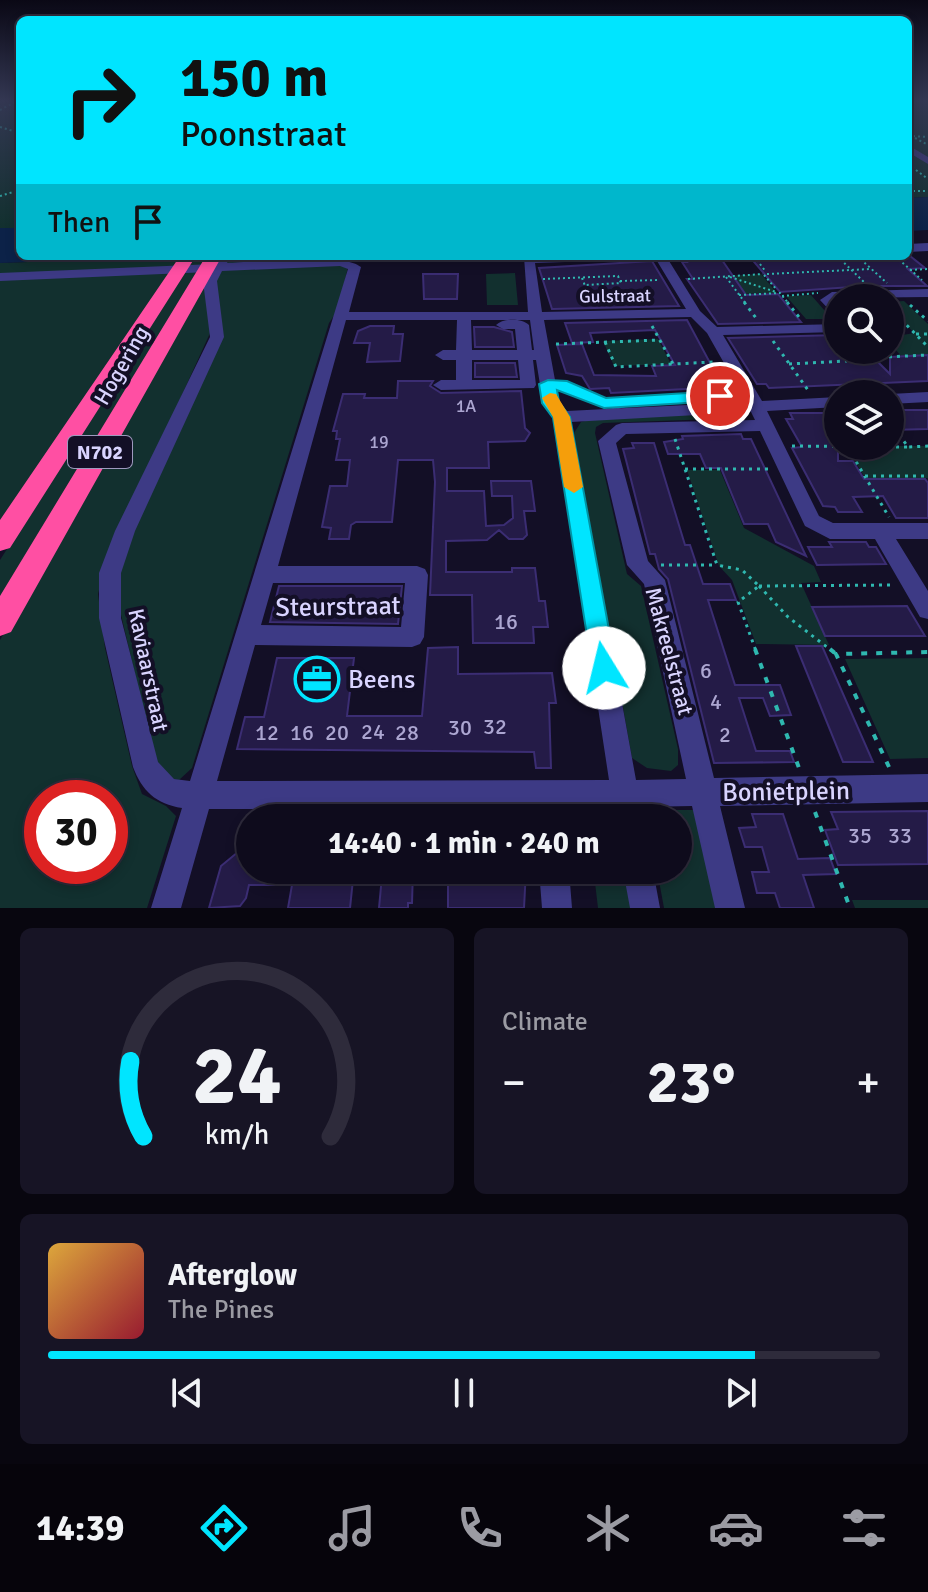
<!DOCTYPE html>
<html lang="en">
<head>
<meta charset="utf-8">
<style>
	:root { --surface:#0e0b1c; --page:#171425; --text:#f1f3f6; --muted:#9b9ba3; --line:#2e2b3b; --accent:#00e5ff }
	body { margin:0; font-family:Signika,sans-serif; background:var(--page); color:var(--text); height:100vh; display:flex; flex-direction:column; font-size:30px; white-space:nowrap }
	* { box-sizing:border-box; margin:0 }
	p { font-size:26px; color:var(--muted) }
	.icon { flex:none; width:44px; height:44px; fill:none; stroke:currentColor; stroke-width:2; stroke-linecap:round; stroke-linejoin:round }
	.map { position:relative; height:908px; overflow:hidden }
	.panel { display:flex; flex-direction:column; gap:20px; padding:20px; background:#08060f; flex:1 }
	.panel>* { flex:none }
	.guide { position:absolute; left:16px; top:16px; width:896px; height:244px; border-radius:12px; box-shadow:0 4px 12px #0003,0 0 0 2px var(--line); background:#00e5ff; color:#111; overflow:hidden }
	.fabs { position:absolute; left:824px; top:284px; display:grid; gap:16px }
	.fabs a { display:grid; place-items:center; width:80px; height:80px; border-radius:50%; background:var(--surface); box-shadow:0 4px 12px #0003,0 0 0 2px var(--line); font-size:40px }
	.speed { position:absolute; left:24px; top:780px; display:flex; gap:16px; font-size:40px; font-weight:700; text-align:center }
	.speed>* { display:grid; place-content:center; width:104px; height:104px; border-radius:50%; background:var(--surface); box-shadow:0 4px 12px #0003,0 0 0 2px var(--line); line-height:1 }
	.speed .limit { border:12px solid #d22; background:#fff; color:#111 }
	.pin { position:absolute; display:grid; place-items:center; width:68px; height:68px; color:#fff; margin:-34px; border:4px solid #fff; border-radius:50%; box-shadow:0 2px 8px #0007 }
	.me { position:absolute; width:88px; margin:-44px; rotate:351deg; stroke-linejoin:round; filter:drop-shadow(0 0 6px #0008) }
	.turn { display:flex; align-items:center; gap:28px; height:168px; padding:0 32px; font-size:36px }
	.turn .icon { width:104px; height:104px; stroke-width:2.5 }
	.turn b { display:block; font-size:56px; line-height:68px }
	.then { display:flex; align-items:center; height:76px; padding:0 32px; background:#0003; gap:16px; font-size:30px }
	.big { font-size:60px; font-weight:700; line-height:1.1 }
	.panel .tile { flex:1; display:flex; flex-direction:column; justify-content:center; gap:12px; min-width:0; padding:0 28px; border-radius:12px; background:var(--page) }
	.panel .dial { align-items:center; gap:0 }
	.dial svg { height:208px; overflow:visible; fill:none; stroke:var(--line); stroke-width:7; stroke-linecap:round; text-anchor:middle }
	.dial text { fill:var(--text); stroke:none }
	.song { display:flex; align-items:center; gap:24px }
	.cover { width:96px; height:96px; border-radius:12px; background:linear-gradient(135deg,hsl(40 70% 55%),hsl(350 70% 35%)) }
	.played { height:8px; border-radius:4px; background:linear-gradient(90deg,var(--accent) 85%,var(--line) 85%) }
	.keys { display:flex; justify-content:space-around; direction:ltr }
	.heat { display:flex; justify-content:space-between; align-items:center; font-size:44px; direction:ltr }
	.panel .tiles { flex:1; display:grid; gap:20px; grid-template-columns:1fr 1fr }
	.tile:last-child { grid-column:span 2 }
	.trip { position:absolute; left:236px; top:804px; width:456px; height:80px; border-radius:40px; background:var(--surface); box-shadow:0 4px 12px #0003,0 0 0 2px var(--line); font-weight:700; line-height:80px; text-align:center }
	.menu { display:flex; height:128px; justify-content:space-around; align-items:center; background:#06040b; color:var(--muted) }
	.menu .icon { width:56px; height:56px }
	.menu .current { color:var(--accent) }
	.menu b { font-size:36px; color:var(--text) }
	.map>svg:first-child { display:block }
	.green { fill:#12302f; fill-rule:evenodd }
	.water { fill:#0c2248 }
	.building { fill:#241b47; stroke:#3b2d73; stroke-width:2 }
	.lines { fill:none; stroke-linecap:round; stroke-linejoin:round }
	.path-far2 { stroke:#2fb8b0; stroke-width:2; stroke-dasharray:2 3; stroke-linecap:butt }
	.path-far1 { stroke:#2fb8b0; stroke-width:3; stroke-dasharray:3 5; stroke-linecap:butt }
	.path { stroke:#2fb8b0; stroke-width:4; stroke-dasharray:6 9; stroke-linecap:butt }
	.minor { fill:#3d3a85; fill-rule:evenodd }
	.highway { fill:#ff4fa3; fill-rule:evenodd }
	.route { fill:#00e5ff; stroke:#0095a6; stroke-width:2 }
	.slow { fill:#f59e0b }
	.labels { text-anchor:middle; stroke-width:8; stroke-linejoin:round; paint-order:stroke }
	.far-street-label { font-size:18px; fill:#d9d4ff; stroke:#130f26 }
	.number-label { font-size:18px; fill:#aca6d1 }
	.shield { fill:#130f26; stroke:#9e99be; stroke-width:2 }
	.shield-label { font-size:20px; font-weight:bold; fill:#d9d4ff }
	.street-label { font-size:22px; fill:#d9d4ff; stroke:#130f26 }
	.near-number-label { font-size:22px; fill:#aca6d1 }
	.near-street-label { font-size:26px; fill:#d9d4ff; stroke:#130f26 }
	.near-poi-label { font-size:26px; fill:#d9d4ff; stroke:#130f26; text-anchor:start }
</style>
</head>
<body>
<div class="map">
<svg width="928" height="908" viewBox="0 0 928 908">
	<rect width="100%" height="100%" fill="#130f26"/>
	<path class="green" d="M0 101H20V228H0Z
		M908 101H928V197L908 198Z
		M188 256H448L0 274V263Z
		M339 263 348 267 338 310 329 323 192 768 179 780 159 776 118 602 121 559 221 341 214 281 222 268Z
		M201 268 0 603V560L185 269Z
		M172 269 0 531V278Z
		M515 273 518 305H487L486 274Z
		M761 274 777 293 740 294 726 276Z
		M206 279 211 331 106 562 98 594 105 648 132 766 142 794 166 806 176 816 147 908H0V640ZM42 798H110V866H42Z
		M811 295 832 319H806L786 296Z
		M904 301 928 324V355L901 356 890 343 897 336 914 333 890 307V302Z
		M658 339 671 364 614 366 603 341Z
		M739 412 742 418 603 423 596 427 595 433 627 574 641 586 678 749V765L671 771 647 768 632 758 574 433 581 422 589 420Z
		M846 446H928V478H865Z
		M687 470H720L744 528 814 566 821 582 801 583 829 645 756 644 732 580 719 566Z
		M928 658V758L890 759 845 659Z
		M655 810H695L721 908H664L657 870H678V818H648Z
		M568 870H627L633 908H598L594 874Z
		M852 900H928V908H855Z"/>
	<path class="water" d="M928 197V230L908 231V198Z
		M0 228H20V256H188L0 263Z"/>
	<path class="building" d="M749 256H910L925 268 908 269 927 286H866L780 292Z
		M720 257 746 295 778 294 801 322 718 324 687 279H693L682 262H687L685 258Z
		M652 261 679 306 552 309 539 268Z
		M423 274H458L457 299H424Z
		M687 320 723 387 611 393 609 388 590 389 582 376 566 373 557 345 582 344 594 375 656 376 652 366 675 365 655 330 590 333 593 342 572 343 565 323Z
		M370 326H394L393 334H403L400 361 367 362 370 343H354L358 331Z
		M474 327H494L512 332 514 347H475Z
		M838 335V350H848L852 354 877 353 874 358 890 374V357L928 355V381L769 388 766 384H757L728 338Z
		M475 363H515L517 377H475Z
		M398 381H433L430 386 441 393 521 391 525 428 530 433 525 441 488 442 489 468H447V491H484L486 526 504 525 513 518 512 496H492L491 481H531L535 511H524L527 535 523 539H509L499 530 487 540 446 541V572H512V568H535L539 601H545L548 627H533L534 643H473L472 595H430L435 482 433 460H398L392 522H356L351 525 349 539H329L331 528 322 527 330 486H347L350 460H336L340 439H336L337 431H333L343 394H365L364 398H397Z
		M894 410H928V429L890 430V416H899Z
		M790 413H838V461H853L864 479H925L928 483V518H896L883 496 853 497 862 512H838L835 507 823 506 792 448 802 447 786 419H793Z
		M741 434 743 439H751L806 556 776 542 768 524H744L721 468H706L700 454H668L664 442 683 439 682 436Z
		M632 443H654L685 545H690L703 584H730L736 600H708L735 685H780L791 715 770 716 763 698H739L756 751H790L794 762 714 763 668 579 659 569 655 554H650L626 460 623 449 634 448Z
		M829 542H866L869 547H876L886 564 817 565 808 547H832Z
		M279 586H402L398 624 270 622Z
		M907 606 925 636H825L812 607Z
		M796 646H822L873 762H843Z
		M458 647V674L552 673 556 703H549L551 768H536L534 752 237 749 245 717H264L277 658H354L347 716H422L428 648Z
		M928 811V864L838 865 825 830 838 829 831 812Z
		M752 814H783L798 859 830 858 836 874 803 875 814 908H780L775 893H757L752 872H769L762 847H745L739 828 756 827Z
		M245 824H250V870H354L350 908H288L292 885H249L246 898 240 906 209 908 221 866 238 852Z
		M390 870H413L412 903H408V908H379L382 876H390Z
		M467 870H526L524 908H448V885L468 884Z"/>
	<g class="lines">
		<path class="path-far2" d="M0 110 17 101
			M0 127 20 133
			M908 136 928 137
			M915 138 928 145
			M908 164 928 179
			M908 191H928
			M0 196 20 190
			M754 256 766 272
			M837 256 866 284
			M857 256 887 283
			M895 256 922 280
			M364 260 476 256
			M910 270 928 269
			M767 274 871 269
			M764 275 777 290
			M726 277 746 304
			M730 277 776 292
			M582 278 592 304
			M543 279 618 276 621 283 585 285
			M688 279 763 274
			M620 281 660 280
			M739 295 780 293 789 304
			M782 296 818 293"/>
		<path class="path-far1" d="M744 302 756 318
			M787 302 799 317
			M910 305 928 321
			M890 308 928 347
			M652 326 673 364 714 362
			M916 334H928
			M773 341 808 390
			M605 342 616 367 673 364
			M556 344 660 340
			M865 358 928 355
			M789 364 847 361
			M890 422 908 447 928 446
			M675 439 717 565 742 570 759 586 738 602 756 651
			M792 446 908 447
			M848 448 889 517
			M685 469H769
			M865 476H928
			M661 565H717
			M759 586 891 585
			M759 586 788 617 832 651"/>
		<path class="path" d="M755 649 799 768
			M830 649 836 654
			M889 767 836 654 928 652
			M815 812 850 908"/>
		<path class="minor" d="M908 145 928 157V164L908 152Z
			M928 243V251L908 252V244Z
			M219 256H231L227 263C256 262 341 251 361 267L349 312H528L524 257 631 256 625 260 535 263 542 312 686 309 654 256H666L700 311 717 327 838 324V332L723 335 762 401 838 397V407L767 411 819 516 833 523H928V539H896L928 591V619L920 617 875 539H830L805 526 760 431 626 434 616 443 648 561 665 580 714 778 928 774V802L720 806 745 908H715L692 806 641 807 643 818H615L613 808 562 809 563 818H535L534 809H209L181 908H151L182 808C156 804 142 791 133 767L99 618V573L115 531 210 337 203 281 209 272 0 281V273L214 264ZM340 266 348 269 190 781 174 779 158 762 121 618V573L135 531 224 337 217 281 222 271ZM691 317 707 333 746 402 567 411 559 402 557 389C579 397 613 420 634 402L626 397 606 398 555 380 544 320ZM346 320H457L456 350H443L435 355 443 360H456V380H441L433 385 441 390 534 388 536 385 533 360H536L543 403 554 418 609 780 217 781 255 645 412 647 420 644 424 637 428 575 425 569 417 566H278ZM471 320H530L534 350H532L529 325C522 318 503 318 496 325L503 329H515L517 350H472ZM472 360H518L520 380H472ZM751 412 755 420 622 423 616 425 598 441 627 565 644 584 686 779 636 780 571 422ZM273 583H405L401 627 261 625Z
			M928 289V297L838 298 835 300 838 303V315L833 314 820 300 832 292Z
			M928 392V402L890 404V394Z
			M539 870H569L572 908H542Z
			M623 870H653L660 908H630Z"/>
		<path class="highway" d="M180 256H196L10 548 0 551V520Z
			M206 256H222L11 632 0 636V596Z"/>
	</g>
	<linearGradient id="sky" x2="0" y2="1"><stop stop-color="#0a0815"/><stop offset="0.44" stop-color="#333752"/><stop offset="1" stop-color="#333752" stop-opacity="0"/></linearGradient>
	<rect width="928" height="228" fill="url(#sky)"/>
	<path class="route" d="M548 380 567 381 606 398 720 391 728 396 720 401 604 408 557 390 559 402 570 417 616 668 613 676 604 679 595 676 592 668 553 418 542 403 539 384Z"/>
	<path class="slow" d="M550 393 556 394 570 417 583 487 574 493 564 487 553 417 542 398Z"/>
	<defs>
		<g id="office-ring" transform="scale(2.3)"><circle r="9.5" fill="#130f26" stroke="#00e5ff" stroke-width="1.5"/><path d="M-6-3h4V-5.5h4V-3h4V5H-6ZM-1-4.5V-3h2v-1.5ZM-6 0V1H6V0Z" fill="#00e5ff"/></g>
	</defs>
	<g fill-rule="evenodd">
		<use href="#office-ring" x="317" y="679"/>
	</g>
	<g class="labels">
		<g class="far-street-label">
			<text transform="translate(615 296) rotate(-1)" y="6">Gulstraat</text>
		</g>
		<g class="number-label">
			<text x="466" y="412">1A</text>
			<text x="379" y="448">19</text>
		</g>
		<rect class="shield" x="68" y="436" width="64" height="32" rx="6"/>
		<g class="shield-label">
			<text x="100" y="459">N702</text>
		</g>
		<g class="street-label">
			<text transform="translate(121 365) rotate(-60)" y="8">Hogering</text>
			<text transform="translate(670 651) rotate(75)" y="8">Makreelstraat</text>
			<text transform="translate(149 670) rotate(78)" y="8">Kaviaarstraat</text>
		</g>
		<g class="near-number-label">
			<text x="506" y="629">16</text>
			<text x="706" y="678">6</text>
			<text x="716" y="709">4</text>
			<text x="495" y="734">32</text>
			<text x="460" y="735">30</text>
			<text x="373" y="739">24</text>
			<text x="267" y="740">12</text>
			<text x="302" y="740">16</text>
			<text x="337" y="740">20</text>
			<text x="407" y="740">28</text>
			<text x="725" y="742">2</text>
			<text x="860" y="843">35</text>
			<text x="900" y="843">33</text>
		</g>
		<g class="near-street-label">
			<text transform="translate(338 606) rotate(-1)" y="9">Steurstraat</text>
			<text transform="translate(786 791) rotate(-1)" y="9">Bonietplein</text>
		</g>
		<g class="near-poi-label">
			<text x="348" y="688">Beens</text>
		</g>
	</g>
</svg>
<div class="fabs">
<a><svg class="icon" aria-label="search" viewBox="0 0 24 24"><circle cx="10" cy="10" r="6"/><path d="M15 15l6 6"/></svg></a>
<a><svg class="icon" aria-label="layers" viewBox="0 0 24 24"><path d="M12 4l9 5-9 5-9-5zM3 14l9 5 9-5"/></svg></a>
</div>
<div class="speed"><div class="limit">30</div></div>
<div class="pin" style="left:720px;top:396px;background:#d93025"><svg class="icon" aria-label="arrive" viewBox="0 0 24 24"><path d="M6 21V4h12l-3 4 3 4H6"/></svg></div>
<svg class="me" style="left:604px;top:668px" viewBox="-20 -20 40 40"><circle r="19" fill="#fff"/><path d="M0-13L10 11 0 6-10 11z" fill="#00e5ff"/></svg>
<div class="trip">14:40 · 1 min · 240 m</div>
<div class="guide">
<div class="turn"><svg class="icon" aria-label="right" viewBox="0 0 24 24"><path d="M7 20v-9h11M14 6l5 5-5 5"/></svg><div><b>150 m</b>Poonstraat</div></div>
<div class="then">Then<svg class="icon" aria-label="arrive" viewBox="0 0 24 24"><path d="M6 21V4h12l-3 4 3 4H6"/></svg></div>
</div>
</div>
<section class="panel">
<div class="tiles">
<div class="tile dial"><svg viewBox="0 0 100 80">
<path d="M14 69A42 42 0 1 1 86 69"/>
<path d="M14 69A42 42 0 0 1 9 40" stroke="#00e5ff"/>
<text x="50" y="56" font-size="32" font-weight="700">24</text>
<text x="50" y="72" font-size="11">km/h</text>
</svg></div>
<div class="tile"><p>Climate</p>
<div class="heat"><a>−</a><b class="big">23°</b><a>+</a></div>
</div>
<div class="tile">
<div class="song"><i class="cover"></i><div><b>Afterglow</b><p>The Pines</p></div></div>
<div class="played"></div>
<div class="keys"><svg class="icon" aria-label="previous" viewBox="0 0 24 24"><path d="M18 5L8 12l10 7zM5 5v14"/></svg><svg class="icon" aria-label="pause" viewBox="0 0 24 24"><path d="M8 5v14M16 5v14"/></svg><svg class="icon" aria-label="next" viewBox="0 0 24 24"><path d="M6 5l10 7-10 7zM19 5v14"/></svg></div>
</div>
</div>
</section>
<nav class="menu">
<b>14:39</b>
<svg class="icon current" aria-label="directions" viewBox="0 0 24 24"><path d="M12 3l9 9-9 9-9-9zM9 14v-3h6M13 9l2 2-2 2"/></svg>
<svg class="icon" aria-label="music" viewBox="0 0 24 24"><path d="M9 18V5l10-2v13"/><circle cx="6" cy="18" r="3"/><circle cx="16" cy="16" r="3"/></svg>
<svg class="icon" aria-label="phone" viewBox="0 0 24 24"><path d="M5 4h4l2 5-3 2q2 4 5 5l2-3 5 2v4C11 20 4 13 5 4z"/></svg>
<svg class="icon" aria-label="climate" viewBox="0 0 24 24"><path d="M12 3v18M4 7l16 10M4 17L20 7"/></svg>
<svg class="icon" aria-label="car" viewBox="0 0 24 24"><path d="M5 17H2v-5l4-1 3-4h7l3 4 3 1v5h-3M9 17h6M6 11h13"/><circle cx="7" cy="17" r="2"/><circle cx="17" cy="17" r="2"/></svg>
<svg class="icon" aria-label="filters" viewBox="0 0 24 24"><path d="M4 7h16M4 17h16"/><circle cx="9" cy="7" r="2"/><circle cx="15" cy="17" r="2"/></svg>
</nav>
</body>
</html>
